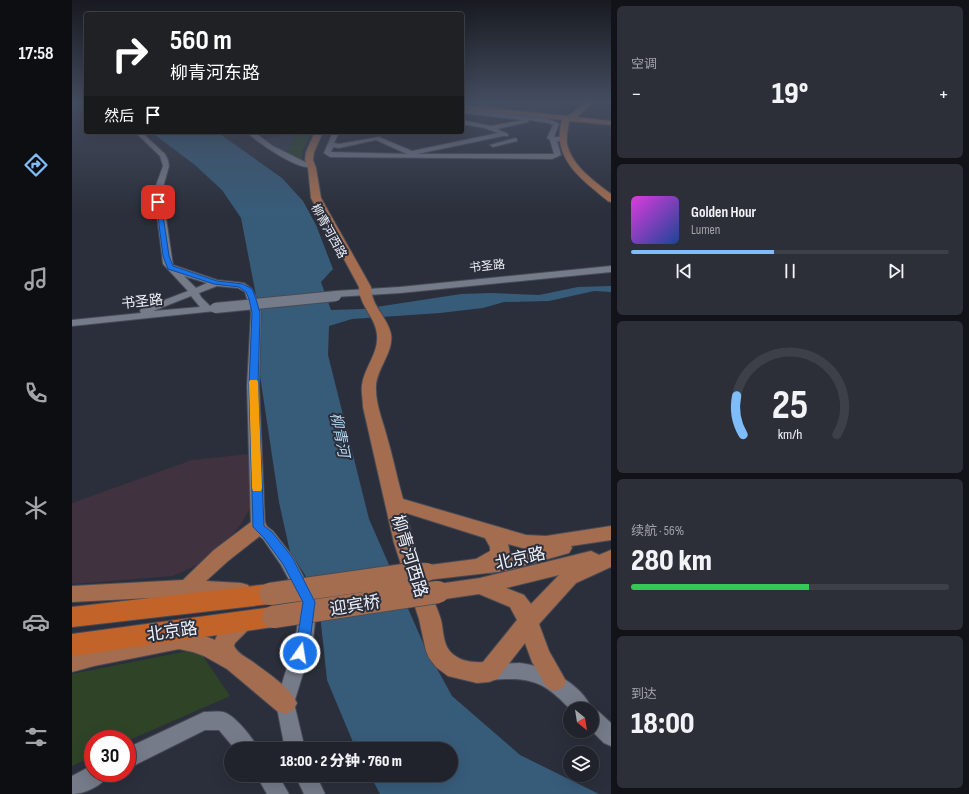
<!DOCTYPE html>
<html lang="zh">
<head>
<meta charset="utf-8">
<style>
	:root { --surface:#20232c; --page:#2d2f38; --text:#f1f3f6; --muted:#a2a4a9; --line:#3d4048; --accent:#7ebdf9 }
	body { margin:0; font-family:"Sofia Sans Condensed","Noto Sans SC",sans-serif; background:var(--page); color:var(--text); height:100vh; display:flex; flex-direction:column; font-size:15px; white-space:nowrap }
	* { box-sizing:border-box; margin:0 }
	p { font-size:13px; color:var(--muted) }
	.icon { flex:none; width:22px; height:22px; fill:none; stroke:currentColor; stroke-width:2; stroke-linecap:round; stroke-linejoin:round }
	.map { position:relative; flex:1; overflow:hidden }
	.drawer { display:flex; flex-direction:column; gap:6px; padding:6px; background:#121318; width:358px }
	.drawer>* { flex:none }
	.top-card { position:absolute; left:12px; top:12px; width:380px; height:122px; border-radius:4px; box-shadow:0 4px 16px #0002,0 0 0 1px var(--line); background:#202124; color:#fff; overflow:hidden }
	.needle { width:26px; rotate:150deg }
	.buttons { position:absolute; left:491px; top:702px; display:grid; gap:8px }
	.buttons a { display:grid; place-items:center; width:36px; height:36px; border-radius:50%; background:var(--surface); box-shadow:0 4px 16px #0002,0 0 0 1px var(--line); font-size:20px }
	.speed { position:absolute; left:12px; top:730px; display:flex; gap:8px; font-size:20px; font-weight:700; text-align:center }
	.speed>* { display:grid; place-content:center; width:52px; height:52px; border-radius:50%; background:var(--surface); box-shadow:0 4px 16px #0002,0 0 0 1px var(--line); line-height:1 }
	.speed .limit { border:6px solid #d22; background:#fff; color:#111 }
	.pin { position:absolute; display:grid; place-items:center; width:34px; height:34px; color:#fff; margin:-17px; border-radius:8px; box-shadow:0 2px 6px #0006 }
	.me { position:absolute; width:44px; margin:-22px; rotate:13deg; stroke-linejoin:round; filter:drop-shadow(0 0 3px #0008) }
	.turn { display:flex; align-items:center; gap:14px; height:84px; padding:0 20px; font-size:18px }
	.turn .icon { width:52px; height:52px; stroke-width:2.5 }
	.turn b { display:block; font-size:28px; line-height:34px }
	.then { display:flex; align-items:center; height:38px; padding:0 20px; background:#0003; gap:8px; font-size:15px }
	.big { font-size:30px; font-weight:800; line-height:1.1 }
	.drawer .tile { flex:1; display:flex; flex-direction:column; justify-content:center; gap:6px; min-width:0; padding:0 14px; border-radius:6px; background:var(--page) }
	.drawer .dial { align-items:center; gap:0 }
	.dial svg { height:104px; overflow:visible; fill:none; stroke:var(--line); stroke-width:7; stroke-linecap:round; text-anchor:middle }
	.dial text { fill:var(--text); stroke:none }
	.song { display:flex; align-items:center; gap:12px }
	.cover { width:48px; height:48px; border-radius:6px; background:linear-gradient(135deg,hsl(300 70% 55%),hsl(220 70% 35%)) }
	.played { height:4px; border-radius:2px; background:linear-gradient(90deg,var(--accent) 45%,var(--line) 45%) }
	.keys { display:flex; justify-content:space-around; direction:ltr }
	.heat { display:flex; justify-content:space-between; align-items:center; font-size:22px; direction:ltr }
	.charge { height:6px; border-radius:3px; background:linear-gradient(90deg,#34c759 56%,var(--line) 0) }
	.trip { position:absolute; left:152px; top:742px; width:234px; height:40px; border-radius:20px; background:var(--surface); box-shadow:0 4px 16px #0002,0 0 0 1px var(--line); font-weight:800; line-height:40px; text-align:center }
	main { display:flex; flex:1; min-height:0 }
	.tab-bar { display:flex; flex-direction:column; width:72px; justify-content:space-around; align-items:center; background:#0d0e12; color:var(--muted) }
	.tab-bar .icon { width:28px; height:28px }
	.tab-bar .on { color:var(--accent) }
	.tab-bar b { font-size:18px; color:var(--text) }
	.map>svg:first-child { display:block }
	.commercial { fill:#40323f }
	.built { fill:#353b4c }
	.green { fill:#2f4426 }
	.water { fill:#375c7a }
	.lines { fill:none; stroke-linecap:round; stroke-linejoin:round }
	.minor-casing { stroke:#484b55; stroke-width:2 }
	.major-casing { stroke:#484b55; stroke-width:2 }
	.highway-casing { stroke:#484b55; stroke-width:2 }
	.minor { fill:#767b89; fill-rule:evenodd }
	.major { fill:#a46d50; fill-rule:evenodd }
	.highway { fill:#c2632a; fill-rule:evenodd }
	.minor-bridge-casing { stroke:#484b55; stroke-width:12; stroke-linecap:butt }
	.major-bridge-far1-casing { stroke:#484b55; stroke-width:20; stroke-linecap:butt }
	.major-bridge-casing { stroke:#484b55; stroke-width:24; stroke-linecap:butt }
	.minor-bridge { stroke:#767b89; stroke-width:10 }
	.major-bridge-far1 { stroke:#a46d50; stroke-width:18 }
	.major-bridge { stroke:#a46d50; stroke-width:22 }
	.route { fill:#1a73e8; stroke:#114b97 }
	.slow { fill:#f59e0b }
	.labels { text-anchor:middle; stroke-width:4; stroke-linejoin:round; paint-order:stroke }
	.far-street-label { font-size:12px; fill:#eef0f8; stroke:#2b2f3b }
	.street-label { font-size:14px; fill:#eef0f8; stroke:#2b2f3b }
	.water-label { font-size:15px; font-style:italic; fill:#b5d9f7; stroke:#2b2f3b }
	.near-street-label { font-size:17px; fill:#eef0f8; stroke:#2b2f3b }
</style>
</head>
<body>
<main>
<nav class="tab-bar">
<b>17:58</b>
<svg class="icon on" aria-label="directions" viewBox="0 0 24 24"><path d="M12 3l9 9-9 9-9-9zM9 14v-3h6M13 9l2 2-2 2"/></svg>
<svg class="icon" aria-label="music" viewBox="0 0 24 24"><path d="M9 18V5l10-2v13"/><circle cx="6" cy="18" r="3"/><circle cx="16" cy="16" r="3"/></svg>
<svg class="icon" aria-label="phone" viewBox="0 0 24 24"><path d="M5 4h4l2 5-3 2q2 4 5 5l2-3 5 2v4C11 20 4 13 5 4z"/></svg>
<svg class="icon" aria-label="climate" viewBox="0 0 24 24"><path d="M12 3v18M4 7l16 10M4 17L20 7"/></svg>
<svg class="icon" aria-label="car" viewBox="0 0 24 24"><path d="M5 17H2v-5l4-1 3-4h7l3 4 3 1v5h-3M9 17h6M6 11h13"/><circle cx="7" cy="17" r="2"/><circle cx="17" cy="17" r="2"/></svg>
<svg class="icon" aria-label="filters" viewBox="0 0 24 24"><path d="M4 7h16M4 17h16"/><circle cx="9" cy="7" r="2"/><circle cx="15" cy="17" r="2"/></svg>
</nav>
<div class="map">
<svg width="539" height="794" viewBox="0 0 539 794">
	<rect width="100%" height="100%" fill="#2b2f3b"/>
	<path class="commercial" d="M177 454 180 505 169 524 144 556 101 576 0 584V503L120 460Z"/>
	<path class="built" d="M390 102H503L491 112 478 114 397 105Z
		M225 133 214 153 192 139Z"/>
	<path class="green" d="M226 132H240L230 152V160L214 153Z
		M126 649 158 696 55 741V739H21V756L0 766V674Z"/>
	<path class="water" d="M79 132H145L210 178 231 201 244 225 261 269 249 282 259 310 291 309 389 294 419 293 467 295 506 287 539 286V292L522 291 477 301 432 302 411 308 368 313 280 319 257 326 256 355 297 519 352 645 380 696 448 755 527 794H308L298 775H379V749H284L283 747 255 680 246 595 218 552 207 502 187 369 189 321 169 218 150 190 123 165Z"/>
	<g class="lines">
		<g class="minor-casing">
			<path id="minor" d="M390 109 477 119 486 123 487 124 482 137H491L494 139 491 141H485L489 155 480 159 258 157 252 153 261 132H267L262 143 267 144 307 137 340 151 426 133 412 128 390 124V120L419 126 451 120 390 113ZM457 120 476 123 481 125 475 138 478 140 482 154H345L431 136H436V134L425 129 456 122ZM304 140 335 154 259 152 261 147 267 148Z
				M63 132H69L93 154 96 160 97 166 90 191 101 265 145 280 172 283 180 289 185 299 189 313 187 386 193 525 201 531 221 557 245 602 241 641 222 703 233 749H213L204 703 223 641 229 602 209 565 191 539 181 531 179 527 175 386 179 313 173 292 166 288 145 286 127 293 129 297 138 306H147L148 308 147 310 143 311 0 326V320L69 313 68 311 69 309 116 291 91 264 82 191 91 166 88 156ZM112 276 135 283 124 288ZM119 296 128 307 81 311Z
				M175 132H182L201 146 241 166C231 174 183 141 175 132Z
				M443 138 445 139V141L421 147 418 145Z
				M539 266V272L328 293 263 297 258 294 263 291 328 287Z
				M448 663C474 666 509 683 520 709L527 712 539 723V746L532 743 520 731V709H498C478 688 465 678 435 679 427 679 419 681 411 678L408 672 411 666 417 664Z
				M132 712C138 712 145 711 151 712 162 714 182 739 186 749H163L147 730H133L55 769V748Z
				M21 765V773H37C32 785 13 794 0 794V776Z
				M184 775H206L217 794H195Z
				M223 775H244L253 794H232Z"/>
		</g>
		<g class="major-casing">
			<path id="major" d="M0 102H10L0 105Z
				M515 102H522L505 117 539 121V125L499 121 497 122C496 129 494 137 495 144 500 166 522 181 539 194V202L536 201C509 179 479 158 490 120L390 109V105L496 116Z
				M243 132H251L242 152 241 160 244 168 249 198 299 287C299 306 315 316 319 334 322 352 305 368 304 386 303 403 311 421 315 437 321 457 325 478 331 499L454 535 474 536 539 526V540L499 546 500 548 497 553 490 555 433 571 355 580 358 588 359 586 366 584 408 578 519 551 527 555 539 550V567L504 583 467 624 477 651 494 681 491 688 483 691 475 688 460 662 453 643 425 679 417 682 405 683 376 676 364 667 357 658 354 651 347 619 322 543 291 407C291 400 289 392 290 385 292 368 307 353 305 335 304 317 287 306 287 287L239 198 236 168 233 160 234 152ZM334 513 413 538 418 547V551L404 559 350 566 342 543ZM436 544 454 549H456L438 554ZM487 575 459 604 452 595 434 588ZM407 594 438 607 445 620 411 662C398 663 382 660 375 647 371 639 371 628 369 620 367 613 364 606 361 599L366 600Z
				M186 520 193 522 195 527 193 532 156 561 134 581 169 583 176 585 179 591 176 597 169 599 116 596 0 602V586L111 580 142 550 179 522Z
				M167 616 175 619 178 625 175 631 163 643 162 646C166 654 174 657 181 662 195 673 217 686 225 703L221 711 213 714 205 711 155 669 132 656 121 652 107 649 22 666 0 672V652L22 646 115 629 143 640C147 629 156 620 167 616Z"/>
		</g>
		<g class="highway-casing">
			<path id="highway" d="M198 584 206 587 210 594 206 601 198 604 0 627V607Z
				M201 607 209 610 213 617 209 624 201 627 0 656V634Z"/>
		</g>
		<use href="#minor" class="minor"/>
		<use href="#major" class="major"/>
		<use href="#highway" class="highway"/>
		<g class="minor-bridge-casing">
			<path id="minor-bridge" d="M143 308 264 296"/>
		</g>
		<g class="major-bridge-far1-casing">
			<path id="major-bridge-far1" d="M339 574 355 572"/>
		</g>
		<g class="major-bridge-casing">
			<path id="major-bridge" d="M198 594 346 573
				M201 617 366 592"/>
		</g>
		<use href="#minor-bridge" class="minor-bridge"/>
		<use href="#major-bridge-far1" class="major-bridge-far1"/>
		<use href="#major-bridge" class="major-bridge"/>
	</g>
	<linearGradient id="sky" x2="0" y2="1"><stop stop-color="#181a20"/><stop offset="0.48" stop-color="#444d60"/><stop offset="1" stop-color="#444d60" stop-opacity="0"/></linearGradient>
	<rect width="539" height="213" fill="url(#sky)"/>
	<path class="route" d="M84 201 89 202 97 256 101 266 145 281 171 284 180 289 184 299 188 313 186 386 192 526 200 532 220 557 243 602 238 641 233 657 228 659 224 657 222 653 225 641 231 602 211 564 192 538 181 527 177 386 180 313 177 299 174 292 167 287 142 284 96 269 91 256Z"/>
	<path class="slow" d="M178 380H185L186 382 190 488 189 491H181L180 488 177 382Z"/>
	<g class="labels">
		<g class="far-street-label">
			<text transform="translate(257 231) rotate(61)" y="4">柳青河西路</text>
			<text transform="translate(415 266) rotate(-6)" y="4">书圣路</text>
		</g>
		<g class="street-label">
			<text transform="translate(70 301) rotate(-6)" y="5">书圣路</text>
		</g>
		<g class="water-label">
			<text transform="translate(268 435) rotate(79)" y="5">柳青河</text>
		</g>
		<g class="near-street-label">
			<text transform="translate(338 556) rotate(73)" y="6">柳青河西路</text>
			<text transform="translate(448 558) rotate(-13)" y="6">北京路</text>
			<text transform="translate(283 605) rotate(-9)" y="6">迎宾桥</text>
			<text transform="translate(100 631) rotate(-8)" y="6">北京路</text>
		</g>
	</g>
</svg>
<div class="buttons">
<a><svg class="needle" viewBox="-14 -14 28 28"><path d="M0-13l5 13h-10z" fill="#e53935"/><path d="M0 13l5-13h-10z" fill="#a2a4a9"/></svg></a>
<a><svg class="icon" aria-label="layers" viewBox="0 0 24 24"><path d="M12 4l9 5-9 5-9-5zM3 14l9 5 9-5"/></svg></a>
</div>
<div class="speed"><div class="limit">30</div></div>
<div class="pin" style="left:86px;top:202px;background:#d93025"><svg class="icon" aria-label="arrive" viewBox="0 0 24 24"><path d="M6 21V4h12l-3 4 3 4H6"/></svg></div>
<svg class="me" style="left:228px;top:653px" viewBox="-20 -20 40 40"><circle r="17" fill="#1a73e8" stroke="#fff" stroke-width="3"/><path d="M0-11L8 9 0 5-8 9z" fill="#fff"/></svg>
<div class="trip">18:00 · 2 分钟 · 760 m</div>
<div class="top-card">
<div class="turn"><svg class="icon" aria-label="right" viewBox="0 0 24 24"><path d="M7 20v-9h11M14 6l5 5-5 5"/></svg><div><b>560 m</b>柳青河东路</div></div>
<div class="then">然后<svg class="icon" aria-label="arrive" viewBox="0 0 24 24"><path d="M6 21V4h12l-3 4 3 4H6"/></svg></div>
</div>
</div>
<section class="drawer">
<div class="tile"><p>空调</p>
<div class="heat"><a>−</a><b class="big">19°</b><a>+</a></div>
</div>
<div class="tile">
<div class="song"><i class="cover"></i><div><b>Golden Hour</b><p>Lumen</p></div></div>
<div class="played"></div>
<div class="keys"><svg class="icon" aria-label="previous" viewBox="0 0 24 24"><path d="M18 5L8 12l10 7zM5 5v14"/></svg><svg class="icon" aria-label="pause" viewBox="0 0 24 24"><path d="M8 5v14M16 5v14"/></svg><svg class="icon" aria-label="next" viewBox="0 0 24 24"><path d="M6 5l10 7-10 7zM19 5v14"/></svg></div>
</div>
<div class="tile dial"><svg viewBox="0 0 100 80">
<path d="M14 69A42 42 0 1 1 86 69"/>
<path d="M14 69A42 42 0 0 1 9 39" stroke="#7ebdf9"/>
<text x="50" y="56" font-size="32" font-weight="700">25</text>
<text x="50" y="72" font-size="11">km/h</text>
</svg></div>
<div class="tile"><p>续航 · 56%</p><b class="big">280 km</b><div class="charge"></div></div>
<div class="tile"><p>到达</p><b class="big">18:00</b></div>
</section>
</main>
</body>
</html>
